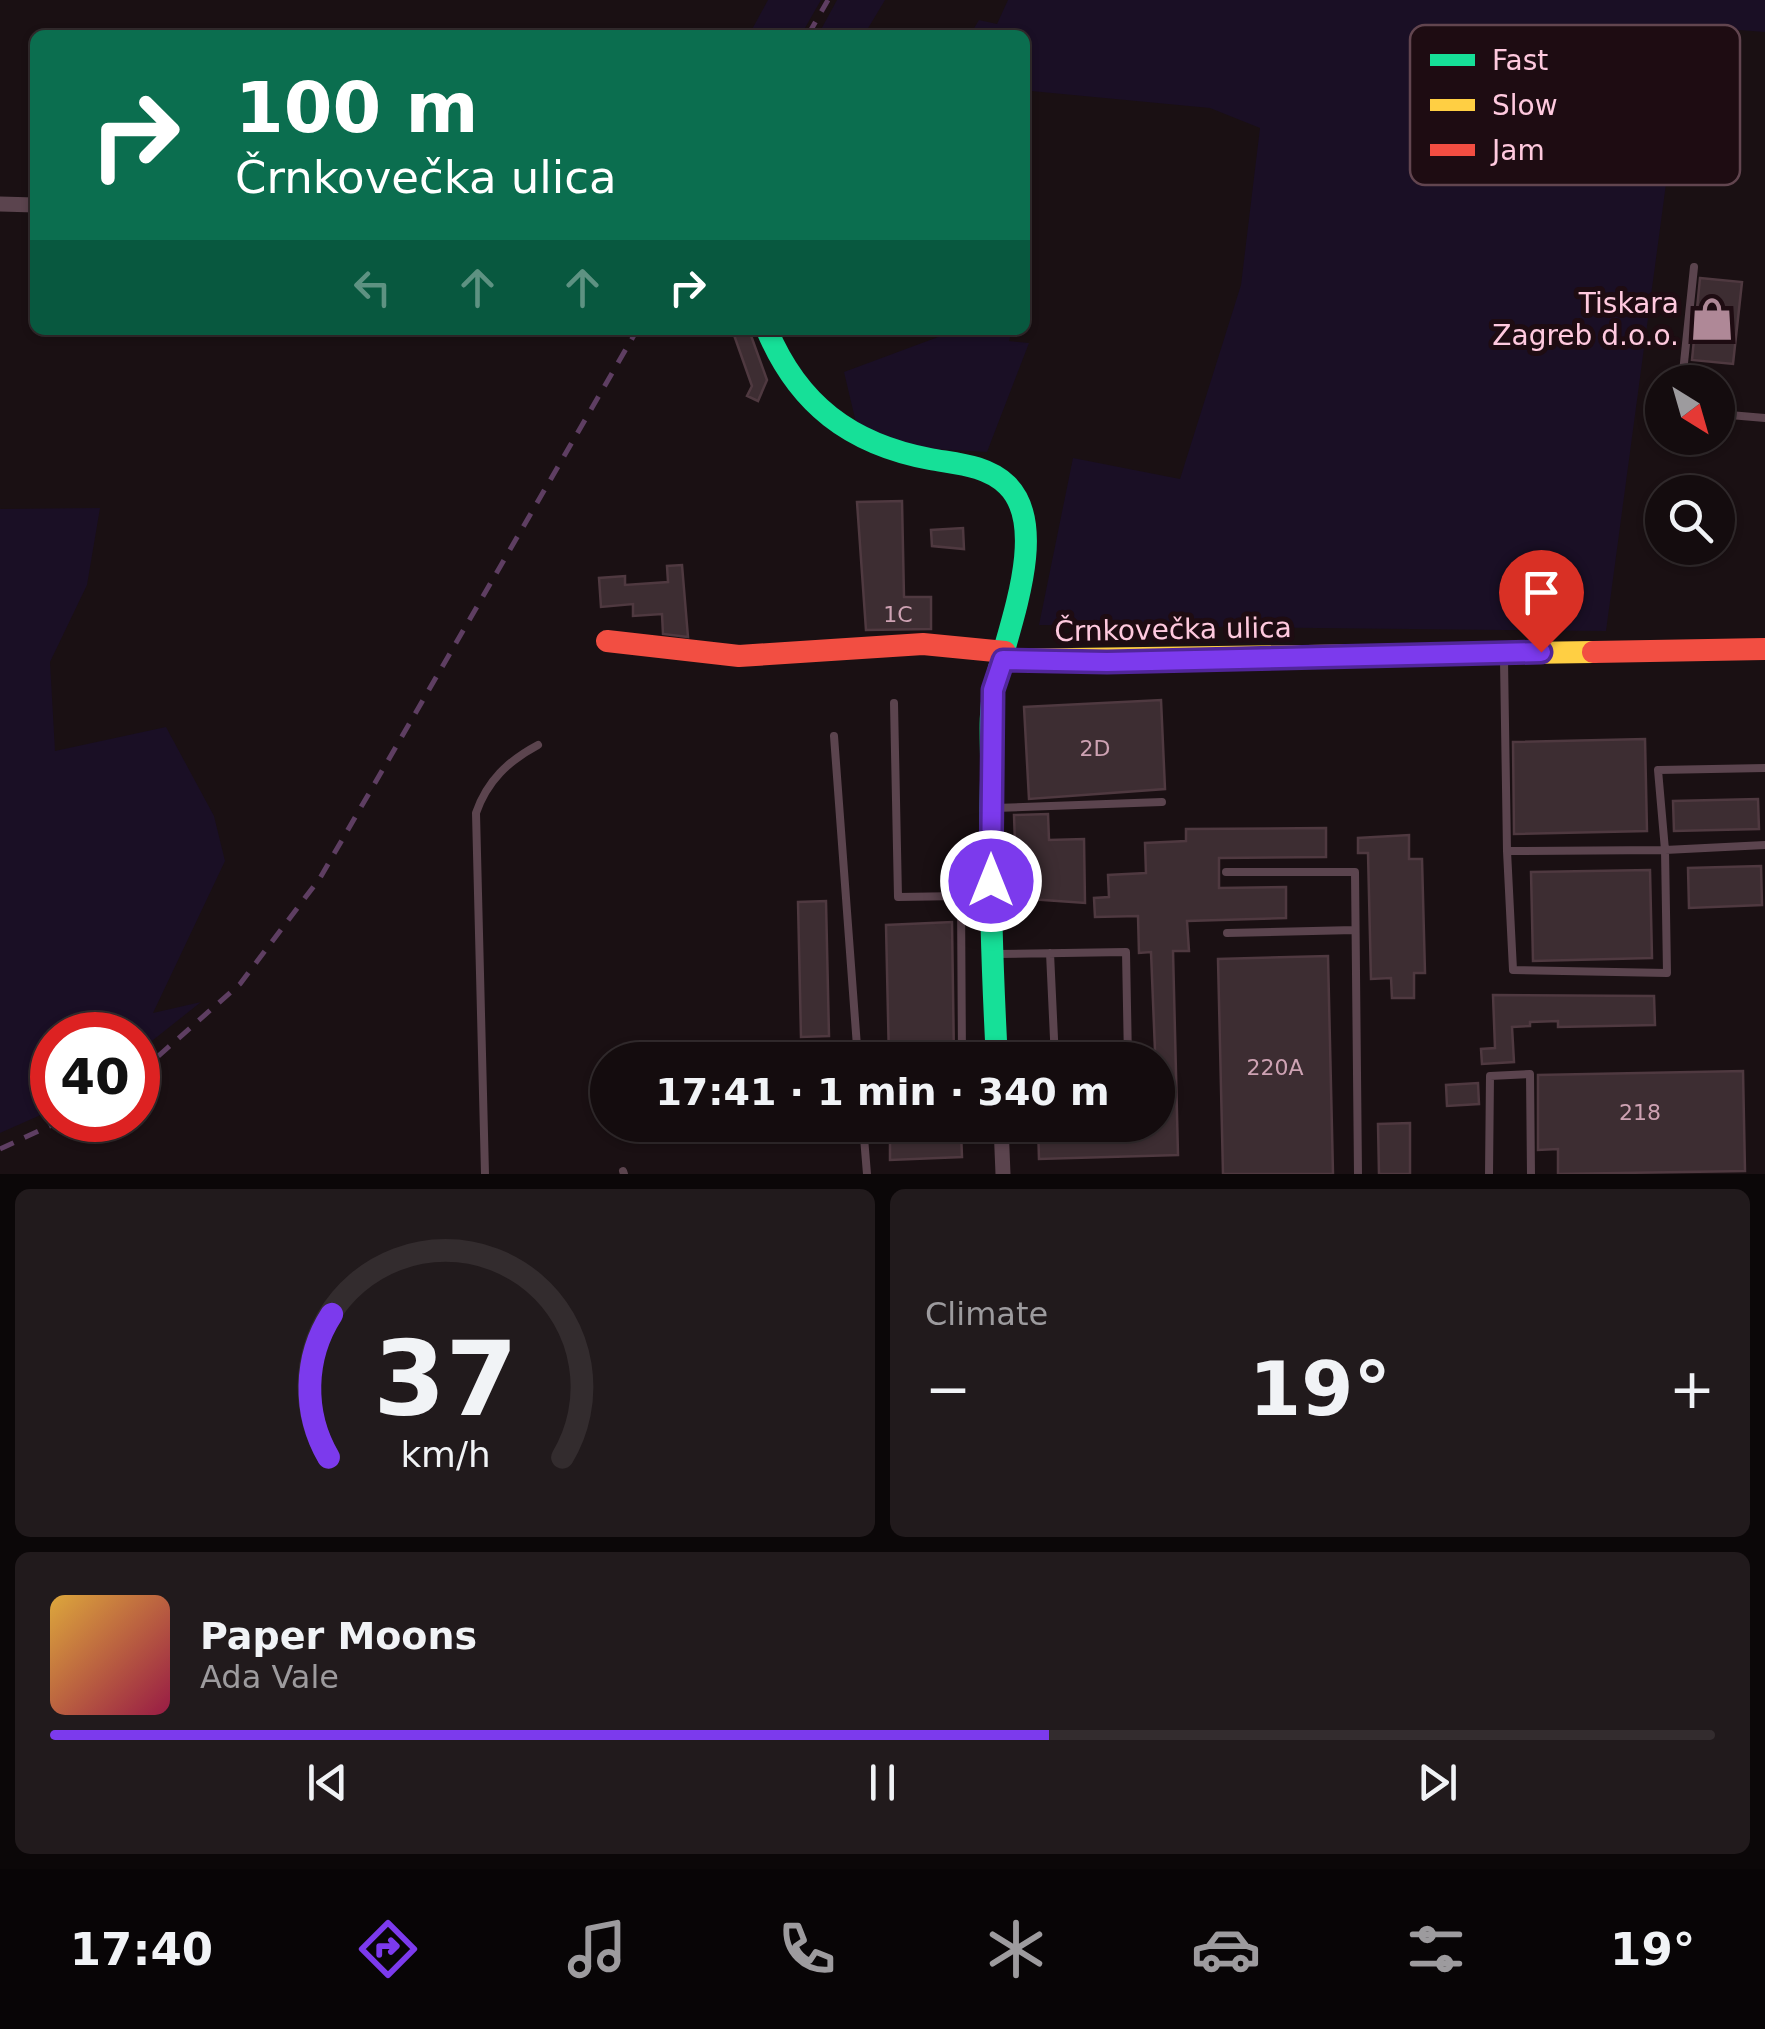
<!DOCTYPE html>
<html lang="en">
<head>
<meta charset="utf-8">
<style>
	:root { --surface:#140c0e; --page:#211a1c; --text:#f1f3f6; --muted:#9d9b9e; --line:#332c2e; --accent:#7c3aed }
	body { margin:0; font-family:"DejaVu Sans",sans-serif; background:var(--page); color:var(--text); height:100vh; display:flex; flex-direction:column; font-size:38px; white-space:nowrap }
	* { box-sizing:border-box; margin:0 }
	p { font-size:32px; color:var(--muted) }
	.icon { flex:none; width:55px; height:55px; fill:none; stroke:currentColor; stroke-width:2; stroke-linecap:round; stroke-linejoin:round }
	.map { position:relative; height:1174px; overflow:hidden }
	.side { display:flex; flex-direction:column; gap:15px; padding:15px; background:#0b0708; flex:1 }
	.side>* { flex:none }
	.banner { position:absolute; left:30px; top:30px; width:1000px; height:305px; border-radius:15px; box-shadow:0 2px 8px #0004,0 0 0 2px var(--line); background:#0b6e4f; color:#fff; overflow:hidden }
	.needle { width:65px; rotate:143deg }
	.fabs { position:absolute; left:1645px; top:365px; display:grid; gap:20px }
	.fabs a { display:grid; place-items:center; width:90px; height:90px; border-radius:50%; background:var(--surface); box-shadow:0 2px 8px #0004,0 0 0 2px var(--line); font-size:50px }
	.speed { position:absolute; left:30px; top:1012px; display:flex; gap:20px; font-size:50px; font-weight:700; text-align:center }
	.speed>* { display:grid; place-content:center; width:130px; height:130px; border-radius:50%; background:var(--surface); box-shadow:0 2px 8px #0004,0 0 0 2px var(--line); line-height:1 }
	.speed .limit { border:15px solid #d22; background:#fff; color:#111 }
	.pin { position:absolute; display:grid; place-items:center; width:85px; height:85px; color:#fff; margin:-102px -42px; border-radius:50% 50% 50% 0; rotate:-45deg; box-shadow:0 0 10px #0007 }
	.pin .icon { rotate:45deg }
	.me { position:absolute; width:110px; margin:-55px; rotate:0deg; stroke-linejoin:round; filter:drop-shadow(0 0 8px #0008) }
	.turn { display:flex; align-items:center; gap:35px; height:210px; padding:0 40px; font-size:45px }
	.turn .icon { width:130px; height:130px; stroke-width:2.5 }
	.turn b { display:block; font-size:70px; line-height:85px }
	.lanes { display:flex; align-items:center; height:95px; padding:0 40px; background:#0003; justify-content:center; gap:50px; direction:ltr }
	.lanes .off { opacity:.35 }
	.big { font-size:75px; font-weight:800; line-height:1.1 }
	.side .widget { flex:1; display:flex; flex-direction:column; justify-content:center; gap:15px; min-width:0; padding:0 35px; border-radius:15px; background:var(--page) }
	.side .dial { align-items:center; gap:0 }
	.dial svg { height:260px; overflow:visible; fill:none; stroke:var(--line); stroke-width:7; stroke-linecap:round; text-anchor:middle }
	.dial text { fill:var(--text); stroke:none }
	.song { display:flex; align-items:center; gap:30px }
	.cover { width:120px; height:120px; border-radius:15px; background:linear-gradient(135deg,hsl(40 70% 55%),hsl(340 70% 35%)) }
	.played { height:10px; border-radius:5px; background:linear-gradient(90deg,var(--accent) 60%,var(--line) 60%) }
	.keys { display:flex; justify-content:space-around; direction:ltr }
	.heat { display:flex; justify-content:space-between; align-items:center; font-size:55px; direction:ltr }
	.side .tiles { flex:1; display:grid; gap:15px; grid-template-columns:1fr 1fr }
	.widget:last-child { grid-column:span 2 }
	.trip { position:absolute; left:590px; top:1042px; width:585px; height:100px; border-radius:50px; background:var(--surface); box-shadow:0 2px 8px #0004,0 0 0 2px var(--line); font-weight:800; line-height:100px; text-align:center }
	.tab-bar { display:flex; height:160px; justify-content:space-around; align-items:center; background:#080506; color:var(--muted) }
	.tab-bar .icon { width:70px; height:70px }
	.tab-bar .selected { color:var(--accent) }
	.tab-bar b { font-size:45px; color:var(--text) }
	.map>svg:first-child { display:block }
	.green { fill:#1a0f25 }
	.building { fill:#3d2d32; stroke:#4f3940; stroke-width:2.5 }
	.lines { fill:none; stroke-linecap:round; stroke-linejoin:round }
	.lane { stroke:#5b444e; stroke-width:8 }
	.street { stroke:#5b444e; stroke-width:15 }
	.fast { stroke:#16e098; stroke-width:22 }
	.slow { stroke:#ffcf43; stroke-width:22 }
	.jam { stroke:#f24e42; stroke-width:22 }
	.rail { stroke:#5e3e62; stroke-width:5; stroke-dasharray:15 12; stroke-linecap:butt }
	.route-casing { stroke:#51269a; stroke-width:25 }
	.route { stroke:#7c3aed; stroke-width:18 }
	.labels { text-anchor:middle; stroke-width:10; stroke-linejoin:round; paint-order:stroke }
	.number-label { font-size:22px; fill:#cea2b3 }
	.poi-label { font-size:28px; fill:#ffc9de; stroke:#1e0c12; text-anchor:end }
	.street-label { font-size:28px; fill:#ffc9de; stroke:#1e0c12 }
	.key { fill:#1e0c12; stroke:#62454f; stroke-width:2.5 }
	.key-label { font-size:28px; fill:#ffc9de }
</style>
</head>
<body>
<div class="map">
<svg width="1765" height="1174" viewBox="0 0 1765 1174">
	<rect width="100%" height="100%" fill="#1a1013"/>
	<path class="green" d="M768 0H821L801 35H749Z
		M837 0H885L864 35H818Z
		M1008 0H1765V32L1699 27 1666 184 1606 631 1039 625 1073 458 1180 479 1241 285 1260 128 1210 108 1031 91 1025 94V35H970L979 20 997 24Z
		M957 330H1012L1009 341 1029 343 987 452 917 448 857 427 844 372Z
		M100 508 87 585 50 662 55 751 166 727 214 816 225 861 153 1013 201 1002 138 1052V1035H52V1110L0 1133V509Z"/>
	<path class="building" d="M1700 278 1742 282 1733 364 1692 360Z
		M749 330 767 380 758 401 747 396 752 386 734 335Z
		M902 501 904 597H931V629L866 630 857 502Z
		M963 528 964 549 932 546 931 530Z
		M682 565 688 637 663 634 662 614 633 616V604L601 607 599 578 625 576V585L668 582 667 566Z
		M1161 700 1165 789 1029 799 1024 707Z
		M1645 739 1647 831 1514 834 1513 742Z
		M1758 799 1759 829 1674 831 1673 801Z
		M1048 814 1049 840 1084 839 1085 903 1030 899 1029 873H1016L1014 815Z
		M1326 828V857L1219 858V888L1286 887V918L1187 921 1189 951H1173L1178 1155 1039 1159 1038 1125H1158L1151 952 1139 953 1138 916 1095 917 1094 898 1109 897 1108 875 1146 873 1145 843 1186 841V829Z
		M1409 835V859H1422L1425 973H1414V998H1392L1391 978 1371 979 1368 853H1358V838Z
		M1761 866 1762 905 1689 908 1688 868Z
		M1650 870 1652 958 1533 961 1531 872Z
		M826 901 829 1036 801 1037 798 902Z
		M952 922 954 1059 889 1060 886 925Z
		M1328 956 1333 1174H1223L1218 959Z
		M1493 995 1654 996 1655 1025 1558 1027V1021L1530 1022V1026L1512 1027 1514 1062 1482 1064 1481 1049 1495 1048Z
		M1743 1071 1745 1171 1558 1174V1149L1538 1150V1075Z
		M1478 1083 1479 1104 1447 1106 1446 1085Z
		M1410 1123V1174H1379L1378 1124Z
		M890 1125H923V1133L961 1132 962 1157 890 1160Z"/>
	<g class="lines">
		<path class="lane" d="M1682 382 1694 267
			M1718 414 1765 418
			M1504 660 1507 851 1665 850 1658 770 1765 768
			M894 703 898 897 961 896 962 1060
			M834 736 858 1060
			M995 808 1162 802
			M1507 851 1513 970 1667 973 1665 850 1765 845
			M1226 872H1355L1358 1174
			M1227 933 1355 930
			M1050 953 1055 1060
			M996 954 1126 952 1128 1060
			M863 1125 867 1174
			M623 1171 624 1174
			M485 1174 476 813C487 781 508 761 538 745
			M1489 1174 1490 1076 1530 1074 1531 1174"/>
		<path class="street" d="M0 204 35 205
			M1001 1125 1003 1174"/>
		<path class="fast" d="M767 330C798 404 850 444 930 459 957 464 986 465 1007 485 1052 529 1004 637 994 689 988 719 992 750 991 780 989 873 992 967 997 1060"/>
		<path class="slow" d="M1003 660 1593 652"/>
		<path class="jam" d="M607 641 739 656 923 644 1005 652
			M1593 652 1765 649"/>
		<path class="rail" d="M808 35 828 0
			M138 1074 240 984 320 878 637 330
			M0 1149 62 1120"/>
	</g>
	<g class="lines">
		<g class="route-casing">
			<path id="route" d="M991 881 993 690 1003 660 1107 662 1541 652"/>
		</g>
		<use href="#route" class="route"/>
	</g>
	<defs>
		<g id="shop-bare" transform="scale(3.45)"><path d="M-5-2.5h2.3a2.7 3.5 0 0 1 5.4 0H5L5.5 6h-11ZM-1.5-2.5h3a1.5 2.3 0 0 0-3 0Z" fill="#af8897" stroke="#1e0c12" stroke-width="2.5" paint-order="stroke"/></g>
	</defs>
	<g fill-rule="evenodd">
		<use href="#shop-bare" x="1712" y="319"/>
	</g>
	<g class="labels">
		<g class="number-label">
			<text x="898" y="622">1C</text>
			<text x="1095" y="756">2D</text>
			<text x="1275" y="1075">220A</text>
			<text x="1640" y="1120">218</text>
		</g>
		<g class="poi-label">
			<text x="1679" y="313">Tiskara<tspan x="1679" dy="32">Zagreb d.o.o.</tspan></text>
		</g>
		<g class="street-label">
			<text transform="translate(1173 629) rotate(-1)" y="10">Črnkovečka ulica</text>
		</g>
	</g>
	<rect x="1410" y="25" width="330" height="160" rx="15" class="key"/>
	<rect x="1430" y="54" width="45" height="12" fill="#16e098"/>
	<rect x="1430" y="99" width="45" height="12" fill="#ffcf43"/>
	<rect x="1430" y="144" width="45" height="12" fill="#f24e42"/>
	<g class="key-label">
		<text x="1492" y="70">Fast</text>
		<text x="1492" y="115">Slow</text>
		<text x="1492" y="160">Jam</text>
	</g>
</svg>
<div class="fabs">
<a><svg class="needle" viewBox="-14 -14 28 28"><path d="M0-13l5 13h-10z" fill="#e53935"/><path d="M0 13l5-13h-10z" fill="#9d9b9e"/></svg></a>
<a><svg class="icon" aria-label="search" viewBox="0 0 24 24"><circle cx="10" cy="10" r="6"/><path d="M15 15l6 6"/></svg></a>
</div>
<div class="speed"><div class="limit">40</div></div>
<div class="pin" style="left:1541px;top:652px;background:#d93025"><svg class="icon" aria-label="arrive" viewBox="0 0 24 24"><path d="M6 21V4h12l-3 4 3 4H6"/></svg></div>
<svg class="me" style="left:991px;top:881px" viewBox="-20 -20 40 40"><circle r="17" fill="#7c3aed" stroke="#fff" stroke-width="3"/><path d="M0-11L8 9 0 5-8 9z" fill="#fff"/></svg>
<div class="trip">17:41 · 1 min · 340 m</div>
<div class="banner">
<div class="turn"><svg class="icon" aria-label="right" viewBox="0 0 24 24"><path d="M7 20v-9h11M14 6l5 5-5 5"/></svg><div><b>100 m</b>Črnkovečka ulica</div></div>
<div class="lanes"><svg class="icon off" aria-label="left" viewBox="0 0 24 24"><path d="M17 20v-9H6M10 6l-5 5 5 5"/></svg><svg class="icon off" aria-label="ahead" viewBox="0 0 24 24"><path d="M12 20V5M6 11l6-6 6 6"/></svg><svg class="icon off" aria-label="ahead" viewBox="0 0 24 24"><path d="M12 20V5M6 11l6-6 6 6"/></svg><svg class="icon" aria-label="right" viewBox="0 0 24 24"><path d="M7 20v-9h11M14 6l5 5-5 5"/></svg></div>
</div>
</div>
<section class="side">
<div class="tiles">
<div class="widget dial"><svg viewBox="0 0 100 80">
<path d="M14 69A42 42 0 1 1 86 69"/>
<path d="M14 69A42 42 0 0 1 15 25" stroke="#7c3aed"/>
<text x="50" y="56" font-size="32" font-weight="700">37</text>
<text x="50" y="72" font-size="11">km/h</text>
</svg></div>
<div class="widget"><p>Climate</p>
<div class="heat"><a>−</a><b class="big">19°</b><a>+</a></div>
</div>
<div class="widget">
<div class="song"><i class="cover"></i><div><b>Paper Moons</b><p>Ada Vale</p></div></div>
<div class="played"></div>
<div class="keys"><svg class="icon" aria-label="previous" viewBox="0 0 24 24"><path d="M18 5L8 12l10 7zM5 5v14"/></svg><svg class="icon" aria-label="pause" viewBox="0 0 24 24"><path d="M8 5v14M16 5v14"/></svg><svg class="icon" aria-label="next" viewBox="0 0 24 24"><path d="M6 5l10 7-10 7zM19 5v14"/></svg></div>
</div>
</div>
</section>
<nav class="tab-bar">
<b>17:40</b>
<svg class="icon selected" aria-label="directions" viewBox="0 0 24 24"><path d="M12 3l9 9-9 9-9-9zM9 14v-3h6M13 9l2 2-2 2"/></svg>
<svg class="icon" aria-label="music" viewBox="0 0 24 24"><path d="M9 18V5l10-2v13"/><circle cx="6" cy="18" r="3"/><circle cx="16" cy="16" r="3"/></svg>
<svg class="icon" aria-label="phone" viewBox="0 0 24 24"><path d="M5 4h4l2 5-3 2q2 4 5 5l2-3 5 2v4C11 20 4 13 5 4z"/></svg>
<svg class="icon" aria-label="climate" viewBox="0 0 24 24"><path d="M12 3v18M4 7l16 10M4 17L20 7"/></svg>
<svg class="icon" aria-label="car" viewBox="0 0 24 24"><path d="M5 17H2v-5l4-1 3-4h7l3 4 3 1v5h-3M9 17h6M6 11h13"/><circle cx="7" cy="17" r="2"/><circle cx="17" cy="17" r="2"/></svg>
<svg class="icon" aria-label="filters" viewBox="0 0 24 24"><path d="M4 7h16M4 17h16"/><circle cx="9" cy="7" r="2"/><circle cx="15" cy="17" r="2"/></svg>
<b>19°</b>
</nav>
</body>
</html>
